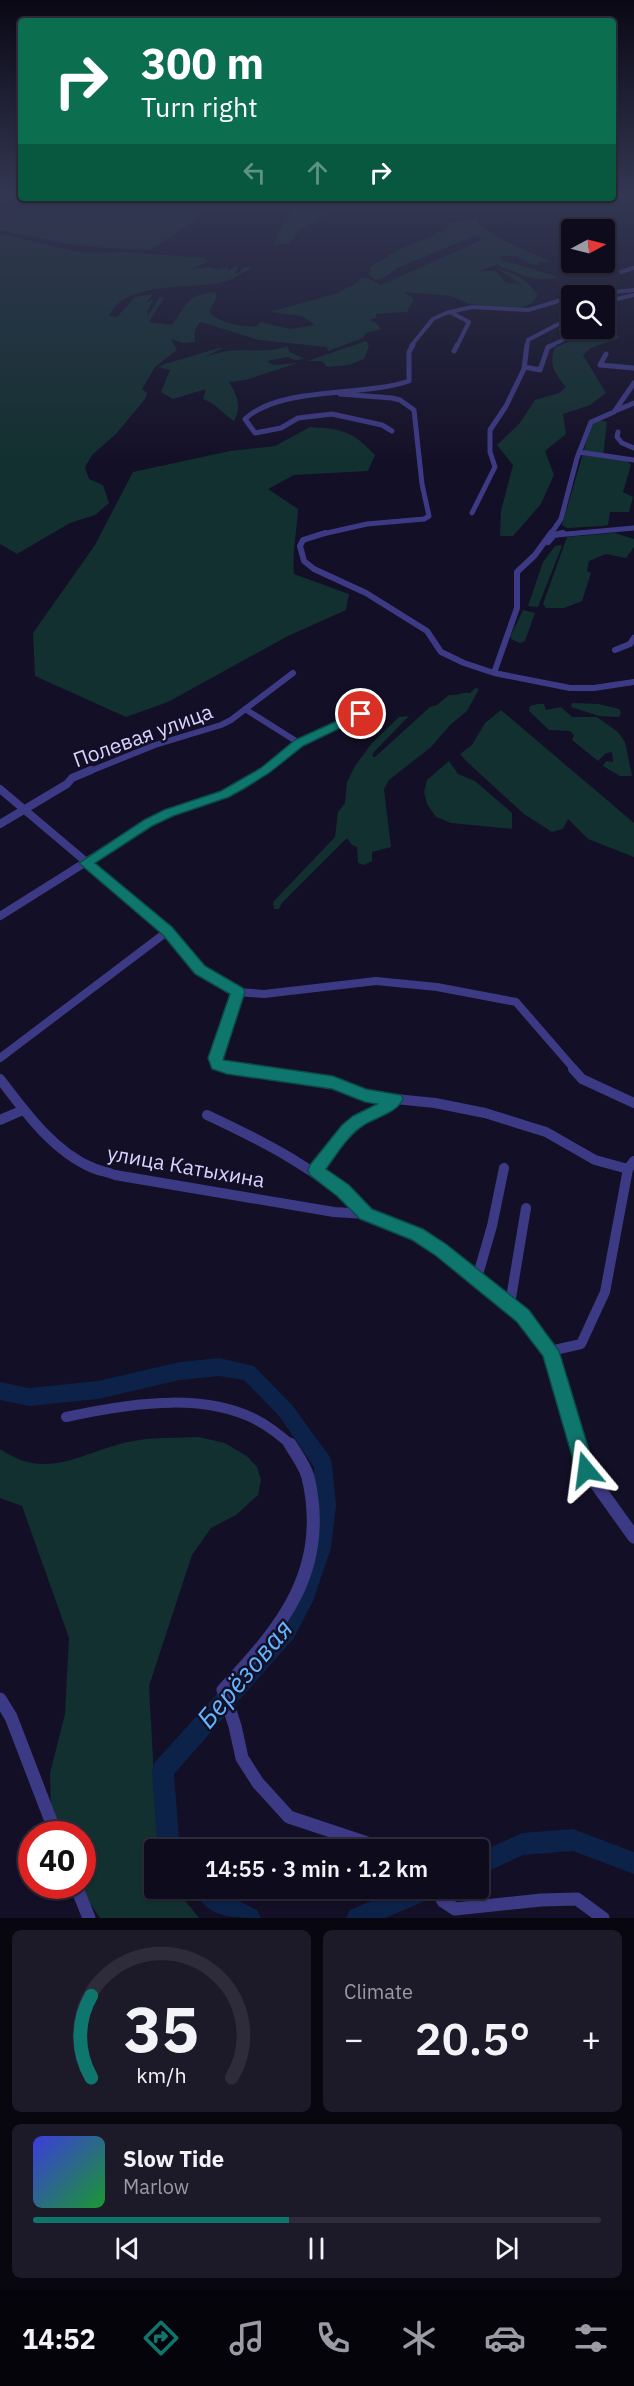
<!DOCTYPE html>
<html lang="en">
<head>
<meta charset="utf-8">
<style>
	:root { --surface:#0e0b1c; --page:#1c1929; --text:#f1f3f6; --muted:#9b9ba3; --line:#2e2b3b; --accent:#0f766e }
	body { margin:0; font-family:"IBM Plex Sans",sans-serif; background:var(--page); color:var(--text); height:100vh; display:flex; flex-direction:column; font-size:22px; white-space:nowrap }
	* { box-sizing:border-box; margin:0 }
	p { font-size:20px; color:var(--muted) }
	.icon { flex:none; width:33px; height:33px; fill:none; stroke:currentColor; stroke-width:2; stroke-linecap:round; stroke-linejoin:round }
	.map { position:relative; height:1918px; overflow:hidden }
	.drawer { display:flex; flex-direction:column; gap:12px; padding:12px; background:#08060f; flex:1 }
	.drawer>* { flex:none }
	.guide { position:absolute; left:18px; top:18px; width:598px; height:183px; border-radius:6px; box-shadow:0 2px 4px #0004,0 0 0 2px var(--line); background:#0b6e4f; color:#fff; overflow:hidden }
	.needle { width:39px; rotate:83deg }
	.buttons { position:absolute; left:561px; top:219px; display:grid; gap:12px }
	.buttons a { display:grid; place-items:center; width:54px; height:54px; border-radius:6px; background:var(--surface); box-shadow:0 2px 4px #0004,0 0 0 2px var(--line); font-size:30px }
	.speed { position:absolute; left:18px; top:1821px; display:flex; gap:12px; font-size:30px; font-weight:700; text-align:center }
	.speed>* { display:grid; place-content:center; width:78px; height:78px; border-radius:50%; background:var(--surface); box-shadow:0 2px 4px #0004,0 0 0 2px var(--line); line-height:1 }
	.speed .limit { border:9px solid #d22; background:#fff; color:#111 }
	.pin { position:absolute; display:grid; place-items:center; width:51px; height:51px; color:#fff; margin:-26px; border:3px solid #fff; border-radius:50%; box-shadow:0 2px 6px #0007 }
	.me { position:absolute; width:66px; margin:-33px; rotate:344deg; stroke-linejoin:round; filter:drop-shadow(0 0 4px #0008) }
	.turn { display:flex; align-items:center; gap:21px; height:126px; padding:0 24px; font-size:27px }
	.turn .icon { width:78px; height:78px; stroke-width:2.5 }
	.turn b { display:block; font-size:42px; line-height:51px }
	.lanes { display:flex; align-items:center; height:57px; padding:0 24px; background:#0003; justify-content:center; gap:30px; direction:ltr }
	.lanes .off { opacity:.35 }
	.big { font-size:45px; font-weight:600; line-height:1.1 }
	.drawer .widget { flex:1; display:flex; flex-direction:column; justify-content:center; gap:9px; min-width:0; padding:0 21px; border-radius:9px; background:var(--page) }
	.drawer .dial { align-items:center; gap:0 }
	.dial svg { height:156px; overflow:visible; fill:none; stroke:var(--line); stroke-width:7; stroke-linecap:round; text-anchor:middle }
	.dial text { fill:var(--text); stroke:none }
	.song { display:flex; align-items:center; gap:18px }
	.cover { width:72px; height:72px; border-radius:9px; background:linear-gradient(135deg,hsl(240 70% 55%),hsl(130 70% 35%)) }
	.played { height:6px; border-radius:3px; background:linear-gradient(90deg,var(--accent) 45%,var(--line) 45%) }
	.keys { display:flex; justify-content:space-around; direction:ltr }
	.heat { display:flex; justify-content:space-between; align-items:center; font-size:33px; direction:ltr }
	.drawer .tiles { flex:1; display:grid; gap:12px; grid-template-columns:1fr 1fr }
	.widget:last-child { grid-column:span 2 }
	.trip { position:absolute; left:144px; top:1839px; width:345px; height:60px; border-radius:6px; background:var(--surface); box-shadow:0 2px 4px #0004,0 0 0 2px var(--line); font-weight:600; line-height:60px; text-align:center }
	.menu { display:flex; height:96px; justify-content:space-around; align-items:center; background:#06040b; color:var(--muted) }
	.menu .icon { width:42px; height:42px }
	.menu .on { color:var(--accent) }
	.menu b { font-size:27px; color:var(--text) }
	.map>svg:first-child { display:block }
	.green { fill:#12302f }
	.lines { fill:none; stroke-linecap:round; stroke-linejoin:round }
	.river { fill:#0c2248; fill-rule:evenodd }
	.minor-far5 { stroke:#3d3a85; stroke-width:4 }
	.minor-far4 { stroke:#3d3a85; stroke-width:5 }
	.minor-far3 { stroke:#3d3a85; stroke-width:6 }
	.minor-far2 { stroke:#3d3a85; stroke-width:8 }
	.minor-far1 { stroke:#3d3a85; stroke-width:10 }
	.minor { stroke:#3d3a85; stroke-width:13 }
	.route { fill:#0f766e; stroke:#0a4d48; stroke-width:1.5 }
	.labels { text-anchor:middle; stroke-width:5; stroke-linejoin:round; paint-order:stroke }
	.street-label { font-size:21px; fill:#d9d4ff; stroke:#130f26 }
	.near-water-label { font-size:27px; font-style:italic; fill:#62b6ff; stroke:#130f26 }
</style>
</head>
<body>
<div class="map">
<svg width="634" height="1918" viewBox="0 0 634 1918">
	<rect width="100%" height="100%" fill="#130f26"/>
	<path class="green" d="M41 198H211L197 219 151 250 105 248 68 244 0 230V217L32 207Z
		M305 198H345L326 216 301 229 289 244 275 245 274 242C281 226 291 208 305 198Z
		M472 219H479L477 224 502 240 552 262H539L538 265 531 264 517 256H501V260L559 277C538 284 521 274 501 267L498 264 479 271H496L506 283 520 284 498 269C516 274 526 279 538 295L532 303 518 309 469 304 451 296 404 292 414 299 407 312 376 314V318L369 320 376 323 381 329 366 333 363 338 328 351 327 347 259 340 201 322C194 328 194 333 195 342L184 343 171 339 177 350 155 367 142 389 147 393 145 399 116 434 92 455 85 467 89 479 103 485 109 503 95 515 70 523 17 554 0 544V234L88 254 125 252 205 258 207 262 191 269 210 267 217 270 229 267 227 270 229 271 236 265 238 268 235 273 237 274 244 267H252L250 270C240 273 231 281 220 283 189 289 125 281 109 316L117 317 135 297 153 294 147 302 154 299 147 312 148 315 159 298H164L149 322 172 325C187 303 187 295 215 292L217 297 209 312C220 324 240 326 256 327L261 322 290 329 315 325 302 316 270 312 338 293C346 287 354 286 361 278H368L381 285 482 240 477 235 397 268 382 279 375 280 369 274 370 267 398 250 442 232 447 229 448 223Z
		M610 325 619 338 591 348 583 355 606 393 590 405 563 414 566 434 545 451 554 475 541 504 513 536H500L501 511 513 465 497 445 519 424 535 400 559 393 566 387C555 373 548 365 555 348L592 330Z
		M366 341 369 346 364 359 349 365 327 367 322 361H307Z
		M287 346 290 352 305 359 295 360 287 357 267 361 273 365 298 363 245 380 229 382C237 396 242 406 234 421 222 414 217 404 203 399L206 389 173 399 161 392 170 370 158 367 165 364 219 348H223L204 357C212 355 220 352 228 351 245 349 275 353 287 346Z
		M600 420 607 422 603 457 627 461 631 465 623 492 633 497 629 512H610L608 525 602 526 567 528 562 525 592 423Z
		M310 427C343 429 352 431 375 455L368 471 294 475 268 489 298 509C297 531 292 551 294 574L349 594 346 610 288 636 168 702 126 717 35 676 33 633 95 545 133 472 230 451 275 446Z
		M615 533 634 539V547L626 558 606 554 589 561 587 571 591 573 582 601 564 608H546L543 604 567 537Z
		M560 545 562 546 538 607 528 606 543 562 555 546Z
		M523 610 535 613 525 641 520 643 511 639V635Z
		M475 688 479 689 467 711 450 725 431 747 389 780 384 789 391 847 372 852V861L364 865 358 863 357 847 352 845 347 838 282 903 279 909H274L273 902 335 837 338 812 345 803 347 782 355 766 372 743 399 717 409 716 374 752 372 756 375 757 430 707 437 705 449 695C457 696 462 692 470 693Z
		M572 703 599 704 619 709 621 713 619 717 599 716 571 707Z
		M538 704H544L546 710 561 707 572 717H597L618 732 625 742 632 776H620L603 766 606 761 613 762 612 752 606 753 598 761 572 740 574 735 570 731 549 730 529 711 530 706Z
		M501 710 634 823V857L588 839 568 819 563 829 552 832 524 814 466 761 460 754 472 745 485 723Z
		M449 761 458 774 475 781 512 813V829L451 823 436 817 427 804 424 792 427 780Z
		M199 1437 225 1443 248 1457 257 1467 261 1480 258 1495 236 1515 211 1528 192 1555 149 1686 158 1849 154 1850V1888L176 1889 199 1918H100L78 1886H82V1834H54L51 1815 50 1773 65 1714 69 1638 22 1506 0 1498V1449C50 1483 83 1450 133 1441 154 1437 178 1438 199 1437Z"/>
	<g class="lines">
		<path class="river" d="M219 1358 254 1366 292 1405 330 1457 332 1464 336 1506 331 1548 313 1601 294 1638 174 1774 179 1838 185 1850H160L157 1842 152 1770 155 1762 280 1624 297 1590 311 1548 316 1506 314 1467 280 1417 244 1380 219 1376 180 1380 98 1399 29 1406 0 1400V1382L29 1388 98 1381 180 1362Z
			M573 1829 634 1852V1874L573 1851 523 1855 478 1876V1853L522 1833Z
			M193 1888H219L221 1892 257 1910 261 1918C231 1918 206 1918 193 1888Z
			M401 1888H440L437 1896 385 1918H346L350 1910Z"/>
		<path class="minor-far5" d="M621 272 634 268
			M579 296 634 290
			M604 302 634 295
			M450 312 469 322 457 346
			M411 346 433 319 446 313 472 307 528 310 572 297
			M527 346 528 340 572 317
			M550 346 588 328"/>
		<path class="minor-far4" d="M454 351 457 345
			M606 354 600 365 634 368
			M525 367 540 370 548 347 553 345
			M615 411 634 403
			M392 431 382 425 332 414 298 418 281 428 255 433 245 419C280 386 362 397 409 381V352L413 345
			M618 432 617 437 622 443 634 448
			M579 452 634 460
			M472 513 495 467 490 452V430L506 406 524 369 527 345
			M318 535 367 524 424 519 429 516 422 484 414 410 400 400 392 398 340 394
			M550 535 561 519 577 458 591 422 614 412 634 383
			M556 535 634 528"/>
		<path class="minor-far3" d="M325 533 303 540 300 546 304 561 314 569 366 593 427 631 441 652 464 663 494 673 570 688H594L634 682
			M548 542 554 535 563 533
			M615 650 630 644 634 638
			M494 673 517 608V572L535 555 551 533
			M245 709 299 743
			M88 772 155 745 221 725 231 720 293 673
			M264 772 299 743 361 714"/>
		<path class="minor-far2" d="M0 789 168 931 200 970 238 992 264 994 376 981 437 987 516 1002 575 1070
			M0 824 67 784 72 778 91 770
			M0 916 148 823 169 813 225 794 266 770
			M238 992 215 1058 217 1064 255 1070
			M0 1058 168 931"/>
		<path class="minor-far1" d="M246 1069 333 1083 365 1096 435 1103 485 1113 546 1132 595 1160 628 1169
			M573 1069 582 1079 634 1103
			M0 1079C25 1112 54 1152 93 1168 100 1171 108 1172 115 1175L334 1212 366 1214 418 1235 441 1250 523 1316 550 1351 579 1446
			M207 1115C265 1142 319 1170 366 1214
			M0 1120 23 1110
			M316 1170 347 1130 358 1120 396 1099
			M477 1278 492 1226 504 1168
			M510 1304 526 1208
			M550 1351 581 1344 605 1292 628 1169 634 1161
			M66 1417C129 1403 218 1388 274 1431 280 1436 287 1440 291 1446"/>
		<path class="minor" d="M290 1444C296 1454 305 1466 308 1477 330 1570 282 1627 223 1690L235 1726 242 1758 258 1783 289 1817 388 1850
			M578 1444 586 1470 634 1537
			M0 1699 11 1717 56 1834
			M76 1886 89 1918
			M436 1888 443 1901 455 1909 541 1900 577 1899 603 1918"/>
	</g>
	<linearGradient id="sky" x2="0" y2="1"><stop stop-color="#0a0815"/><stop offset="0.42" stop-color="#333752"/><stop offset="1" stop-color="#333752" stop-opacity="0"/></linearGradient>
	<rect width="634" height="464" fill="url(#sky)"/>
	<path class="route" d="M361 710 365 711V716L303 746 269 773 245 788 229 797 173 816 152 826 95 863 172 927 205 966 243 988 245 992 223 1060 333 1076 366 1089 401 1095 403 1099C396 1114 376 1117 364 1125 348 1135 337 1154 326 1169L349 1185 372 1209 423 1229 446 1244 529 1310 559 1351 595 1470 592 1476 586 1479 579 1476 576 1470 543 1356 517 1322 435 1255 412 1240 360 1219 337 1196 310 1175 308 1170 310 1165 342 1125 353 1116 377 1104 365 1102 332 1089 227 1074 212 1069 208 1058 230 994 195 974 163 935 79 863 144 820 164 810 221 791 261 768 295 740Z"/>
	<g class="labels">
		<g class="street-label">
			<text transform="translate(143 736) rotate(-20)" y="7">Полевая улица</text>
			<text transform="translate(186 1167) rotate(10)" y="7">улица Катыхина</text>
		</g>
		<g class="near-water-label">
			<text transform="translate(245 1674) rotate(-50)" y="9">Берёзовая</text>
		</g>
	</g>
</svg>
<div class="buttons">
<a><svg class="needle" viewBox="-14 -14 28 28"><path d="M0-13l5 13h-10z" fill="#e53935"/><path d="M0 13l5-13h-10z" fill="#9b9ba3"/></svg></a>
<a><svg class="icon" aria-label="search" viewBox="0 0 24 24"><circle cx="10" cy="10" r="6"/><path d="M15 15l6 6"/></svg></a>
</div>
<div class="speed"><div class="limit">40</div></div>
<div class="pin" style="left:361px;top:714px;background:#d93025"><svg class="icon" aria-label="arrive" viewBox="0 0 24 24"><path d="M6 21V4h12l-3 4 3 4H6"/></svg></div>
<svg class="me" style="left:586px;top:1470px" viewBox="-20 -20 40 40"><path d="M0-17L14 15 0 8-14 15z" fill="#0f766e" stroke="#fff" stroke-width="4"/></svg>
<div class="trip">14:55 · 3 min · 1.2 km</div>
<div class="guide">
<div class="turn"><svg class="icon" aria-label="right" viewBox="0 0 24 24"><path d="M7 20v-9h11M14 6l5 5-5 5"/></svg><div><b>300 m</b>Turn right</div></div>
<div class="lanes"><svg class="icon off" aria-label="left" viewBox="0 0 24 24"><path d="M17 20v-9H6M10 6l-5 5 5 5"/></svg><svg class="icon off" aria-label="ahead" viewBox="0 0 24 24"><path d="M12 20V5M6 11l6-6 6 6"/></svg><svg class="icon" aria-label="right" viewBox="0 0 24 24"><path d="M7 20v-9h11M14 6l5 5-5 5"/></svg></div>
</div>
</div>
<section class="drawer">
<div class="tiles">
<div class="widget dial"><svg viewBox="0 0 100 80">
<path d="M14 69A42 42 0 1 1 86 69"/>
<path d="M14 69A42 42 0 0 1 14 27" stroke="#0f766e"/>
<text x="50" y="56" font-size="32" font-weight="700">35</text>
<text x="50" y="72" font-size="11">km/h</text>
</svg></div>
<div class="widget"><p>Climate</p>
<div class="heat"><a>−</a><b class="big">20.5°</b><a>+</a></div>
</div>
<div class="widget">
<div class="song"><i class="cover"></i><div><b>Slow Tide</b><p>Marlow</p></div></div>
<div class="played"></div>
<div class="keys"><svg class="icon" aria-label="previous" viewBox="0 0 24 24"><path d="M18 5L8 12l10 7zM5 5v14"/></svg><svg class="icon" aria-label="pause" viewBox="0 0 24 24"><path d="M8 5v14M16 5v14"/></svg><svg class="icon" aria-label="next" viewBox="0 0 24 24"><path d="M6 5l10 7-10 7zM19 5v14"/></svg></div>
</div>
</div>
</section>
<nav class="menu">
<b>14:52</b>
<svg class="icon on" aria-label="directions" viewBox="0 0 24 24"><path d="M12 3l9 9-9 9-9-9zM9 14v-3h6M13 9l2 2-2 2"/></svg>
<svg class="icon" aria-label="music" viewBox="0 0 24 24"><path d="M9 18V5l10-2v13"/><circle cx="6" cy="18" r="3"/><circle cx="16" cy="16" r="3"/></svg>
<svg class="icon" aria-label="phone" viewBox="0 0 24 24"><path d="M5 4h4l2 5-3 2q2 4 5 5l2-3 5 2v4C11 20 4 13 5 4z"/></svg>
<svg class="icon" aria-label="climate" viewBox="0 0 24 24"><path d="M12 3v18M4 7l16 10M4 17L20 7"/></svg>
<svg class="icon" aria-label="car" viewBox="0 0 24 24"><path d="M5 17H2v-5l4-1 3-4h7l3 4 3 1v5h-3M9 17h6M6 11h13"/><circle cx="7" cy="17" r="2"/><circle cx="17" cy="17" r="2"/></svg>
<svg class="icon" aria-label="filters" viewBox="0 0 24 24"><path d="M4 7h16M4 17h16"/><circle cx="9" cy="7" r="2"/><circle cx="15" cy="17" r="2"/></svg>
</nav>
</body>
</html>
